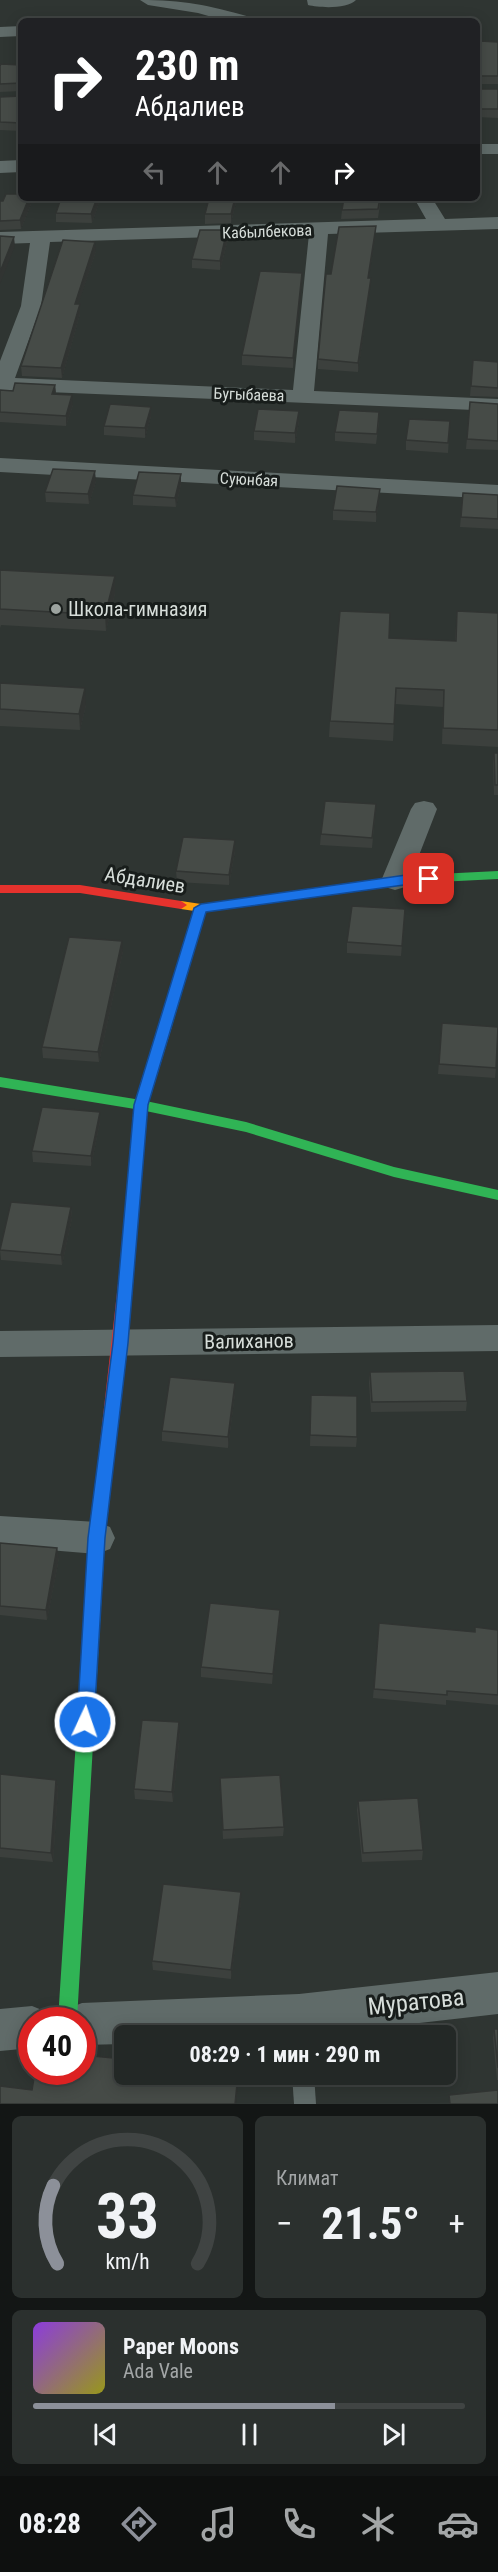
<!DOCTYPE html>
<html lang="ru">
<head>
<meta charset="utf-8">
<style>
	:root { --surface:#232826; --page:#2b302e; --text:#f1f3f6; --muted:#a3a6a7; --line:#404443; --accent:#8c9099 }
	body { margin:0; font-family:"Roboto Condensed",sans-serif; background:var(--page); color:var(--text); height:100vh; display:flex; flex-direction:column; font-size:22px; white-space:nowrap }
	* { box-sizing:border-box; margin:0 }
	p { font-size:20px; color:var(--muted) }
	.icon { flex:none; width:33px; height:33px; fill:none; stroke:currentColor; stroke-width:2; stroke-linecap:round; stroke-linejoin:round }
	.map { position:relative; height:2104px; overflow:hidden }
	.details { display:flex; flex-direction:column; gap:12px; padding:12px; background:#131615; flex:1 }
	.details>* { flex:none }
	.top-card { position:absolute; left:18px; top:18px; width:462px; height:183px; border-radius:9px; box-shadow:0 3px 15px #0003,0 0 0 2px var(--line); background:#202124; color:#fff; overflow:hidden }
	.speed { position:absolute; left:18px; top:2007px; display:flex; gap:12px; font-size:30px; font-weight:700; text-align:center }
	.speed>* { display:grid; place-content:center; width:78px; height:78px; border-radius:50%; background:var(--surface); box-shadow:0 3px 15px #0003,0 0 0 2px var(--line); line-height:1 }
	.speed .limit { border:9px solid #d22; background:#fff; color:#111 }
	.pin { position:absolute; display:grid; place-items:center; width:51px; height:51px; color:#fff; margin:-26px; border-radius:12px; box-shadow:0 3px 9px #0006 }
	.me { position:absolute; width:66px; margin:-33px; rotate:3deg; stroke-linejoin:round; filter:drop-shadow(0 0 4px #0008) }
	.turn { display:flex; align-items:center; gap:21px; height:126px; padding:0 18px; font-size:27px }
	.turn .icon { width:78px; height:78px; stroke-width:2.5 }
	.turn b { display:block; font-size:42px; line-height:51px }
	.lanes { display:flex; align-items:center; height:57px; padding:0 18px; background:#0003; justify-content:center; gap:30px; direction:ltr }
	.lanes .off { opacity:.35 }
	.big { font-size:45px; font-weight:700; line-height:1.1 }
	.details .widget { flex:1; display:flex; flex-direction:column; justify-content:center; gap:9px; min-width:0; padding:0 21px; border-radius:9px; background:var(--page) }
	.details .dial { align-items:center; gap:0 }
	.dial svg { height:156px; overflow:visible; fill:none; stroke:var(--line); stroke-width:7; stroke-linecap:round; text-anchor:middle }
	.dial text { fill:var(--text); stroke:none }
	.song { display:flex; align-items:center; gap:18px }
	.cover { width:72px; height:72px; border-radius:9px; background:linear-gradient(135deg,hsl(270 70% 55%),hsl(60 70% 35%)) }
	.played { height:6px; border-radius:3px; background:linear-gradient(90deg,var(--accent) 70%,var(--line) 70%) }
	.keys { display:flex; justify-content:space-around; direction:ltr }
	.heat { display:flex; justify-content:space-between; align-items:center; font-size:33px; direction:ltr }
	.details .tiles { flex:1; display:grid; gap:12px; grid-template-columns:1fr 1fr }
	.widget:last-child { grid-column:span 2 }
	.trip { position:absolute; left:114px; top:2025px; width:342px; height:60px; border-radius:9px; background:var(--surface); box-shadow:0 3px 15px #0003,0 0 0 2px var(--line); font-weight:700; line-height:60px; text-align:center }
	.tabs { display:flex; height:96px; justify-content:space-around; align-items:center; background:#0e100f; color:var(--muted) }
	.tabs .icon { width:42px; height:42px }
	.tabs .active { color:var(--accent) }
	.tabs b { font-size:27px; color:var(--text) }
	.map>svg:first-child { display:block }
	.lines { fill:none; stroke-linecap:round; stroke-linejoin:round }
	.lane { fill:#606b69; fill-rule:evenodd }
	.street { fill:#606b69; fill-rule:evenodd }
	.fast { fill:#30b455; fill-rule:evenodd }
	.slow { fill:#ff9f0a; fill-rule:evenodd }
	.jam { fill:#e5322d; fill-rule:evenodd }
	.wall { fill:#3c403d }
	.shaded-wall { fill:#313432 }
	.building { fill:#464b47; stroke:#313432; stroke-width:1.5 }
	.route { fill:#1a73e8; stroke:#114b97; stroke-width:1.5 }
	.poi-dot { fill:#9ca39f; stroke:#181d1b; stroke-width:2 }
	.labels { text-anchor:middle; stroke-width:6; stroke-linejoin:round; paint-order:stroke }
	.far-street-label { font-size:16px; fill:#d7deda; stroke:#181d1b }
	.poi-label { font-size:20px; fill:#d7deda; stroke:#181d1b; text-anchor:start }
	.street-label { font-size:20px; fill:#d7deda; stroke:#181d1b }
	.near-street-label { font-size:24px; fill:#d7deda; stroke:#181d1b }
</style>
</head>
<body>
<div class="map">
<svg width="498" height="2104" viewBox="0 0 498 2104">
	<rect width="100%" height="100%" fill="#2f3532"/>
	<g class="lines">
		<path class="lane" d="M292 2074H314L316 2104H294Z"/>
		<path class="street" d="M140 0C184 0 207 5 250 17L252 21H226L198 13 148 5Z
			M307 0H356C348 9 320 8 308 5Z
			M21 26V36L0 37V27Z
			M477 144H498V154H477Z
			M21 160V172L0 173V161Z
			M414 198H432L445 219 498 217V229L328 234 314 391 498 399V411L0 390V361L21 306 30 243 0 244V232L426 219ZM309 234 293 390 15 378 41 306 50 242Z
			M0 458 498 485V499L0 472Z
			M424 801 433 803 437 809 409 881 405 887 395 890 385 887 381 881 411 809 415 803Z
			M498 1325V1351L0 1357V1331Z
			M0 1516 97 1522 110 1527 115 1538 110 1549 97 1554 0 1546Z
			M498 1972V2014L306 2036H124V2044L82 2045V2020H62L67 2009 82 2003 299 1994Z
			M32 2006 47 2012 51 2020H32V2048L0 2051V2009Z"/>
		<path class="fast" d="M498 871V879L418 883 412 879 418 875Z
			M201 904 207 908 172 1026 170 1029H160L158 1026 195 908Z
			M0 1077 141 1100 246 1122 394 1167 498 1190V1200L394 1177 246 1132 141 1110 0 1087Z
			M103 1480 109 1482 111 1487 105 1538 77 2020H58L89 1538 95 1487 97 1482Z"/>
		<path class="slow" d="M418 875 424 879 422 882 201 912 181 909 175 905 181 901 201 904Z
			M165 1021 172 1026 148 1105 134 1266 132 1270H122L120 1266 134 1105 158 1026Z"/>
		<path class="jam" d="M0 885H80L181 901 187 905 181 909 80 893H0Z
			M127 1260 132 1262 134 1266 111 1487 109 1492 103 1494 97 1492 95 1487 120 1266 122 1262Z"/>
	</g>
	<path class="wall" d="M498 42V84H477V49Z
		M21 65V91L0 92V66Z
		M477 89H498V118L477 117Z
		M21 96V131L0 130V97Z
		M237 198 231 223 205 224V214Z
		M344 198H381L378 218 341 219 342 210Z
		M100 200 92 223 56 222V213Z
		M0 201 31 204 21 229 0 230Z
		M376 226 375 235 369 278 370 287 358 372 318 369V359L331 274Z
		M227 230 228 239 220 270 192 268V259Z
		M96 251 78 304 80 314 62 378 22 376 21 366Z
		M302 273 293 368 242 365V355Z
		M473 360 498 362V397L470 396Z
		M55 385 56 394 73 405 66 426 0 422V390L13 391Z
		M470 402 498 404V450L466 449Z
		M299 411V421L295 443 254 440V431Z
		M151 416 145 438 104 435V426Z
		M450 421 448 453 406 450V440Z
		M379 422 376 444 335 441V432Z
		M96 481 89 504 46 502 45 492Z
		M181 484 176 507 133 505V495Z
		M380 489 376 522 333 520V510Z
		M463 493 498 495V529L460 527Z
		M0 570 115 593 106 631 1 625 0 628Z
		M457 611 498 613V747L442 744 443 707 395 704 393 741 329 737 330 721 389 638 455 641Z
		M0 683 86 705 80 730 0 726Z
		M494 753H498V795H494L493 763Z
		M376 804 372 848 320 845 321 834Z
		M235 851 229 885 177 882 176 871Z
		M405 909 401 956 347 953V942Z
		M123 951 99 1062 43 1058 42 1047Z
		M442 1023 496 1068 495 1078 438 1074Z
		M100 1112V1122L91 1166 33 1162 32 1151Z
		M71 1207 72 1218 62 1265 1 1260 0 1250Z
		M370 1372 467 1401 466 1411 371 1412 369 1382Z
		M235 1393 228 1448 162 1441V1431Z
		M311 1395 357 1437 356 1447 310 1446Z
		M0 1543 59 1558 47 1620 0 1615Z
		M280 1610V1620L272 1684 201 1677V1667Z
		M379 1623 474 1632 498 1630V1705L446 1700V1705L373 1698Z
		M180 1732 173 1802 135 1799 134 1789Z
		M0 1774 56 1780 58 1789 53 1862 0 1857Z
		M220 1778 284 1827 283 1836 223 1839Z
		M358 1801 423 1850 422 1860 362 1862 357 1810Z
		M241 1892V1901L231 1979 153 1970 152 1961Z
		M494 2029H498V2080H497L493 2038Z"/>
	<path class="shaded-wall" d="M29 198H30L31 204 21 229 20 220Z
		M97 198H100V200L92 223 91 214Z
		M235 198H237L231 223V214Z
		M376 226 375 235 368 287V278Z
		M227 230 228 239 220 270V261Z
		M14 237 15 246 0 284V272Z
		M95 242 96 251 75 314V304Z
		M302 273V282L293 368V358Z
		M371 278 370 287 358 372V363Z
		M80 304V314L62 378 61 368Z
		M55 385 56 395 52 394Z
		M72 395 73 405 66 426V416Z
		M151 407V416L145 438V428Z
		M299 411V421L295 443V433Z
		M95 471 96 481 89 504 88 494Z
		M181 474V484L176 507 175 498Z
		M380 489 379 499 376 522V512Z
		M115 576V593L106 631 105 615Z
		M85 688 86 705 80 730 79 714Z
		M235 840V851L229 885V875Z
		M122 941 123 951 99 1062 98 1052Z
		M100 1112V1122L91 1166V1156Z
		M71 1207 72 1218 62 1265 61 1255Z
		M235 1383V1393L228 1448V1437Z
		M57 1548 59 1558 47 1620 46 1610Z
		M280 1610V1620L272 1684 273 1674Z
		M179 1722 180 1732 173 1802 172 1792Z
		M56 1780 58 1789 53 1862 51 1853Z
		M241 1892V1901L231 1979V1970Z
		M238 2074H239L236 2104H235Z"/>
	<path class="building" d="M480 41 498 42V76H477V49L479 50Z
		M1 64 21 65V83L0 84V66Z
		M477 89H498V109H477Z
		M21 96V123L0 122V97Z
		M6 194H21V198H29L20 220 0 221V201H3Z
		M61 198H97L91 214 56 213Z
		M209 198H235L231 214H205Z
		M344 198H380L378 209 342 210Z
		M376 226 368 278H371L358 363 318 359 326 274H331L339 227Z
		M200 230H227L220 261 192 259Z
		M0 236 14 237 0 272Z
		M63 240 95 242 75 304H80L61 368 21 366Z
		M260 271 302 273 293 358 242 355Z
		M473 360 498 362V388L471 386Z
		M15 383 55 385 52 394 72 395 66 416 0 412V390L13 391Z
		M470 402 498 404V441L467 439Z
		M110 404 151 407 145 428 104 426Z
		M258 409 299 411 295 433 254 431Z
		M339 410 379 412 377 434 335 432Z
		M409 419 450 421 448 443 406 440Z
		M53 469 95 471 88 494 45 492Z
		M139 472 181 474 175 498 133 495Z
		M337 486 380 489 376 512 333 510Z
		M463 493 498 495V519L461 517Z
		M0 570 115 576 105 615 0 609Z
		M340 611 390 613 389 638 456 641 457 611 498 613V730L443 728 444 690 396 688 394 724 330 721Z
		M0 683 85 688 79 714 0 709Z
		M494 753H498V785H495Z
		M325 801 376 804 372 838 321 834Z
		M183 837 235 840 229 875 176 871Z
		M352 906 405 909 402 946 347 942Z
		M69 937 122 941 98 1052 42 1047Z
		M442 1023 498 1027 496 1068 439 1064Z
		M42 1107 100 1112 91 1156 32 1151Z
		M11 1202 71 1207 61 1255 0 1250Z
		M464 1371 467 1401 372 1402 370 1372Z
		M170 1377 235 1383 228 1437 162 1431Z
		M311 1395 357 1396V1437L310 1435Z
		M0 1543 57 1548 46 1610 0 1606Z
		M210 1603 280 1610 273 1674 201 1667Z
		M379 1623 475 1632V1627L498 1630V1695L447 1691V1695L374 1689Z
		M142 1720 179 1722 172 1792 134 1789Z
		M0 1774 56 1780 51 1853 0 1848Z
		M280 1775 284 1827 223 1830 220 1778Z
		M418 1798 423 1850 363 1853 358 1801Z
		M163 1884 241 1892 231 1970 152 1961Z
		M494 2029H498V2068Z
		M82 2055 124 2059V2074H238L235 2104H0V2086L32 2090 35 2072H82Z
		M498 2090V2104H450L449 2095Z"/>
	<path class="route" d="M429 874 435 879 433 881 206 912 148 1105 128 1343 105 1538 94 1722 92 1727 85 1730 79 1727 77 1722 88 1538 113 1343 134 1105 194 908 201 904 406 875Z"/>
	<circle class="poi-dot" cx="56" cy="609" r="6"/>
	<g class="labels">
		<g class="far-street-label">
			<text transform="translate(267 231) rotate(-2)" y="6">Кабылбекова</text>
			<text transform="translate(249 394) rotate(2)" y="6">Бугыбаева</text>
			<text transform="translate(249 479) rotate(3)" y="6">Суюнбая</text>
		</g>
		<g class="poi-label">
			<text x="68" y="616">Школа-гимназия</text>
		</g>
		<g class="street-label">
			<text transform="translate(145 880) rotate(9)" y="7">Абдалиев</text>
			<text transform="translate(249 1341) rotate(-1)" y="7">Валиханов</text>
		</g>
		<g class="near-street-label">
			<text transform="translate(416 2002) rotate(-6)" y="8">Муратова</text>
		</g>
	</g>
</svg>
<div class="speed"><div class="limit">40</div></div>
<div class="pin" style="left:429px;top:879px;background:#d93025"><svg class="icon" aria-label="arrive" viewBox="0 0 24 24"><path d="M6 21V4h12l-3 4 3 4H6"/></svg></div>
<svg class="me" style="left:85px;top:1722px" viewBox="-20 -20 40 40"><circle r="17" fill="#1a73e8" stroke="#fff" stroke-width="3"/><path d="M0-11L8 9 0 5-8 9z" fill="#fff"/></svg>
<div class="trip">08:29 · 1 мин · 290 m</div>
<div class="top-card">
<div class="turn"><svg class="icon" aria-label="right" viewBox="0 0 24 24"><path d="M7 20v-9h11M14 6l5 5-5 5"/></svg><div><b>230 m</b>Абдалиев</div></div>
<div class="lanes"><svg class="icon off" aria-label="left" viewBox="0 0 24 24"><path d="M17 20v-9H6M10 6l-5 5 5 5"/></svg><svg class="icon off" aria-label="ahead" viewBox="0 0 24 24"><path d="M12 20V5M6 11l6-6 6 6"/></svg><svg class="icon off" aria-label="ahead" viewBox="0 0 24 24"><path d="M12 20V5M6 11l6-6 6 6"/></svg><svg class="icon" aria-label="right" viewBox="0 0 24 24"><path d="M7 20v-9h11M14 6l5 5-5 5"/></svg></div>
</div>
</div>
<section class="details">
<div class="tiles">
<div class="widget dial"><svg viewBox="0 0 100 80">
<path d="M14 69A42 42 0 1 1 86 69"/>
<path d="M14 69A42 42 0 0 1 12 29" stroke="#8c9099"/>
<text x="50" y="56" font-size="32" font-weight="700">33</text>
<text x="50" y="72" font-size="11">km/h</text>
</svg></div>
<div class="widget"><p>Климат</p>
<div class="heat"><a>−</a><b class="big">21.5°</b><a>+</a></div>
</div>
<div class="widget">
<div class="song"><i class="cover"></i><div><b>Paper Moons</b><p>Ada Vale</p></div></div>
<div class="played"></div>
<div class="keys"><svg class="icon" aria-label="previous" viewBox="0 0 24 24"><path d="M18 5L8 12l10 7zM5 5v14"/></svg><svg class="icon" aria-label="pause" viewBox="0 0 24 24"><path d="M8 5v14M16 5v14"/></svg><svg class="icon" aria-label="next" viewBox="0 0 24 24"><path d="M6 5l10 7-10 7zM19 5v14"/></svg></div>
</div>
</div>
</section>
<nav class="tabs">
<b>08:28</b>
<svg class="icon active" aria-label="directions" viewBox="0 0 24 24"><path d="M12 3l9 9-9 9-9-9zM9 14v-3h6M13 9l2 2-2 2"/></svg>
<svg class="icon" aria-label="music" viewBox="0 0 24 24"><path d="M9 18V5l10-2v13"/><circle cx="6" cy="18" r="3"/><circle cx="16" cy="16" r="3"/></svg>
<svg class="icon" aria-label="phone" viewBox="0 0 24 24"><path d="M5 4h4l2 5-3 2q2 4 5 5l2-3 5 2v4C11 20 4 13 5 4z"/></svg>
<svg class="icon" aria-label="climate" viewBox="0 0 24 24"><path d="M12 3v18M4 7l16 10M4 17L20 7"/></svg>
<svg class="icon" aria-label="car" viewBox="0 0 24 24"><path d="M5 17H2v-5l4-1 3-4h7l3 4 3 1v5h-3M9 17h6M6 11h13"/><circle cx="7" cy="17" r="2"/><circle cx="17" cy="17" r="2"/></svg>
</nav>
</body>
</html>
